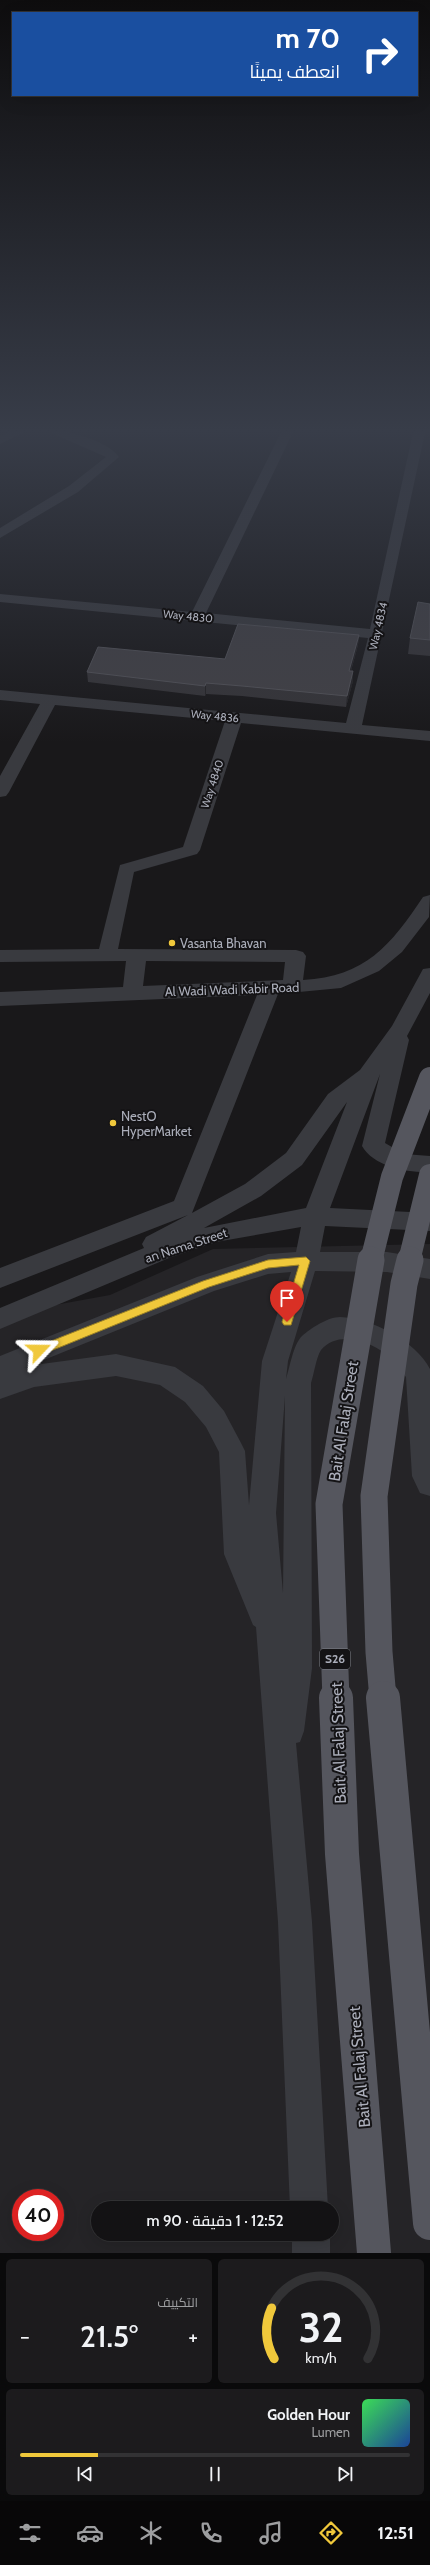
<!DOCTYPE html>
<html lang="ar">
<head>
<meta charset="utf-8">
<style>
	:root { --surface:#131214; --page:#1c1b1d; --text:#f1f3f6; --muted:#9d9ea0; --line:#323234; --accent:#f0c83b }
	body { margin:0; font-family:Cabin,Cairo,sans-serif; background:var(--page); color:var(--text); direction:rtl; height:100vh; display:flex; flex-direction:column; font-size:15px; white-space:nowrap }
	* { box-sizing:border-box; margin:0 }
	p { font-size:13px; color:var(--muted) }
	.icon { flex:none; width:22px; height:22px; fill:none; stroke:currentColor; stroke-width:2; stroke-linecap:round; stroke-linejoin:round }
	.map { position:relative; height:2253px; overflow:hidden; direction:ltr }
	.sheet { display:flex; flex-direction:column; gap:6px; padding:6px; background:#0a0a0b; flex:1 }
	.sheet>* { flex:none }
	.top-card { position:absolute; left:12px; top:12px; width:406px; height:84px; border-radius:0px; box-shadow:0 4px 16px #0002,0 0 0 1px var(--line); direction:rtl; background:#1a4fa0; color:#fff; overflow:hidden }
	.speed { position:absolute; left:12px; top:2189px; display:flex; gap:8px; font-size:20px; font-weight:700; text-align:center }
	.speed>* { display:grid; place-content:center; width:52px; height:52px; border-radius:50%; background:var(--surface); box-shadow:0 4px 16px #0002,0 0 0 1px var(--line); line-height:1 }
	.speed .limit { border:6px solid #d22; background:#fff; color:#111 }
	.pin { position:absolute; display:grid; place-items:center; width:34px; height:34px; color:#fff; margin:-41px -17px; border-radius:50% 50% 50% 0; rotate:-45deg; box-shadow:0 0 4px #0007 }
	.pin .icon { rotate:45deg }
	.me { position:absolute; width:44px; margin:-22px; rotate:67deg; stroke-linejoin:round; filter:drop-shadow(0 0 3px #0008) }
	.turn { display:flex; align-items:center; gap:14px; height:84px; padding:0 12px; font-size:18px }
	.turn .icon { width:52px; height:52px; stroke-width:2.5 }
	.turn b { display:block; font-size:28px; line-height:34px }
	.big { font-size:30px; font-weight:600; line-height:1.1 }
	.sheet .widget { flex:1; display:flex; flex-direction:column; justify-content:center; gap:6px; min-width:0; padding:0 14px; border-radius:6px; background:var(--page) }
	.sheet .dial { align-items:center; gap:0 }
	.dial svg { height:104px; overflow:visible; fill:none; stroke:var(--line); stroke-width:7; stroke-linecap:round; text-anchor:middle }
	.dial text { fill:var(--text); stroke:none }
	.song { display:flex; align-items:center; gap:12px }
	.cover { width:48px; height:48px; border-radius:6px; background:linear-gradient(135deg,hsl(130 70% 55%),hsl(220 70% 35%)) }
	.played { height:4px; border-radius:2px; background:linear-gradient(90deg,var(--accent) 20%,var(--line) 20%) }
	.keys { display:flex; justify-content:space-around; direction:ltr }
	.heat { display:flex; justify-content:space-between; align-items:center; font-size:22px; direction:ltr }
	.sheet .tiles { flex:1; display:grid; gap:6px; grid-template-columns:1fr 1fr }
	.widget:last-child { grid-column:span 2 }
	.trip { position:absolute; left:91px; top:2201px; width:248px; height:40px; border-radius:20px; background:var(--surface); box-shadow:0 4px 16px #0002,0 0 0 1px var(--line); font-weight:600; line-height:40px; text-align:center; direction:rtl }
	.dock { display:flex; height:64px; justify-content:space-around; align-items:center; background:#080708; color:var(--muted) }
	.dock .icon { width:28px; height:28px }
	.dock .active { color:var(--accent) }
	.dock b { font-size:18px; color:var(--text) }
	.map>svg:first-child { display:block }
	.built { fill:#252427; fill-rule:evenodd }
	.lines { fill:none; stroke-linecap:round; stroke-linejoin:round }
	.minor { fill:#393a3f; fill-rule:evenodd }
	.major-bridge-far2 { stroke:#55565e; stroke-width:22 }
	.major-bridge-far1 { stroke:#55565e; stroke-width:27 }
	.major-bridge { stroke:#55565e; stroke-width:34 }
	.wall { fill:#353438 }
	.shaded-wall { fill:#242326 }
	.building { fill:#424146; stroke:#525258 }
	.route { fill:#f0c83b; stroke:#9c8226 }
	.poi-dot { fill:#f0c83b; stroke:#141315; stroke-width:1.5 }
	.labels { text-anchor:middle; stroke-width:4; stroke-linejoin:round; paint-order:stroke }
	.far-street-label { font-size:11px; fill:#abaeba; stroke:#141315 }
	.shield { fill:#141315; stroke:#7e8088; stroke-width:1 }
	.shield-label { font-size:12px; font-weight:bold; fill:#abaeba }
	.poi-label { font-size:13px; fill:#abaeba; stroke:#141315; text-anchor:start }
	.street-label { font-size:13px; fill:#abaeba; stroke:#141315 }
	.near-street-label { font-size:16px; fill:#abaeba; stroke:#141315 }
</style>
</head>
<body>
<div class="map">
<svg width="430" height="2253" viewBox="0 0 430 2253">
	<rect width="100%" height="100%" fill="#19181a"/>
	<path class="built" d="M430 1244V2253H0V1315L110 1295 213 1249ZM21 2198H55V2232H21ZM98 2208H332V2234H98Z"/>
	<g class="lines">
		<path class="minor" d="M17 428H33L0 444V436Z
			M40 428C60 428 108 440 119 457L78 492 0 538V528L69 486 106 457Z
			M283 428H295L206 613 370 629 414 428H426L362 725 430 731V741L241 723 200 850 197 854 134 872 118 949 296 950 303 952 306 956 303 980C365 977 391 945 423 897L430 895 429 917 402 952 379 971 341 988 278 994 192 1213 245 1184 286 1153 328 1094 360 1070 392 1026 423 969 430 968V993L407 1036 409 1040 385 1143 404 1154 430 1156V1172C408 1173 374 1167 362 1146L380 1074 330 1208 430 1213V1231L325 1226 320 1252H387L430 1259V1279L387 1272 315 1271 288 1361 286 1379C290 1367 293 1345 302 1336 311 1328 328 1317 340 1317 371 1318 416 1341 430 1369V1496L420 1493 412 1476 406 1377C399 1369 390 1356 380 1350 363 1339 336 1332 321 1350 316 1358 314 1374 311 1383L312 1668 304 1731 300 1742 296 1743 312 1922 328 2208H290L278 1922 256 1627 253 1625 224 1554 219 1452 206 1427 185 1402 160 1385 116 1376 34 1387 0 1399V1356L197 1277 268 1254 296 1252 301 1227 216 1242 169 1258 0 1329V1308L144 1248 142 1244 146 1237 188 1215 0 1288V1268L174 1201 257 995 0 1006V992L123 987 126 961 0 962V950L99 949 120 865 183 847 225 721 55 705 9 792 6 796 0 797V776L40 704 0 700V690L346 723 368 638 0 602V594L192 612ZM146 961 285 962 283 980 143 986ZM347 1102 306 1208 204 1228 261 1196 302 1165ZM291 1272 262 1361 249 1505 245 1451 241 1443 224 1411 203 1386 175 1367 116 1354 34 1365 24 1368 214 1291 268 1274ZM285 1396 283 1593 276 1513Z
			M292 2234H330V2253H292Z"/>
		<path class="major-bridge-far2" d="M371 1261 392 1177 430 1078
			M409 1261 430 1175"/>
		<path class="major-bridge-far1" d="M336 1699 329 1504 371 1260
			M383 1699 379 1652 374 1496 404 1284 410 1260"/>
		<path class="major-bridge" d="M336 1698 342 1854 374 2253
			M383 1698 430 2223"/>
	</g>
	<path class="wall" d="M158 428H173L168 431Z
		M430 604V656L408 654 410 638Z
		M359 635 358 645 351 671H353V681L346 707 242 696 206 694 205 696 88 682 87 672 225 659Z"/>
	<path class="shaded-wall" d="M168 428H173L168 431Z
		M359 635 358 645 348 681 349 671Z
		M353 671V681L346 707 347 696Z
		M206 683V694L205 696V686Z"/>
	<path class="building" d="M418 602 430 604V640L410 638Z
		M238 624 359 635 349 671H353L347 696 242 686 206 683 205 686 87 672 98 647 225 659Z"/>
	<linearGradient id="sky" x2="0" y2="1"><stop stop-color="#0e0d0e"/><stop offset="0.58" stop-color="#383d49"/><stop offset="1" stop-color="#383d49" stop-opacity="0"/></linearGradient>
	<rect width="430" height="743" fill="url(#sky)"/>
	<path class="route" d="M306 1257 310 1261 291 1325H284L282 1322 299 1265 268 1268 209 1287 43 1354 39 1355 34 1350 36 1347 203 1281 268 1260Z"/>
	<g class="poi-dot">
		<circle cx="172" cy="943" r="4"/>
		<circle cx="113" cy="1123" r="4"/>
	</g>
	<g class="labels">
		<g class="far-street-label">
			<text transform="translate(188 616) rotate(6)" y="4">Way 4830</text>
			<text transform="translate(378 626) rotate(-77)" y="4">Way 4834</text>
			<text transform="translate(215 716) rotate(6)" y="4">Way 4836</text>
			<text transform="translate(212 784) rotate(-72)" y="4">Way 4840</text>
		</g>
		<rect class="shield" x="320" y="1649" width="30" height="20" rx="3"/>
		<g class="shield-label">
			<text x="335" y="1663">S26</text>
		</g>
		<g class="poi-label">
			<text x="180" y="948">Vasanta Bhavan</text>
			<text x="121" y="1121">NestO<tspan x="121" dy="15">HyperMarket</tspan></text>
		</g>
		<g class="street-label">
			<text transform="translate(232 989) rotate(-2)" y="5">Al Wadi Wadi Kabir Road</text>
			<text transform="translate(186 1245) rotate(-18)" y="5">an Nama Street</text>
		</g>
		<g class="near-street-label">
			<text transform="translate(343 1421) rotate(-81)" y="6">Bait Al Falaj Street</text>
			<text transform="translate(338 1743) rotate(-92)" y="6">Bait Al Falaj Street</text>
			<text transform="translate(359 2067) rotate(-95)" y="6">Bait Al Falaj Street</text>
		</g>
	</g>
</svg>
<div class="speed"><div class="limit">40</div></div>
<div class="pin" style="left:287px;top:1322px;background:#d93025"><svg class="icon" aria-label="arrive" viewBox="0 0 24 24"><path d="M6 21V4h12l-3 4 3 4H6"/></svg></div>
<svg class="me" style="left:39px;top:1350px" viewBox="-20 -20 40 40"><path d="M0-17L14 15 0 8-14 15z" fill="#f0c83b" stroke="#fff" stroke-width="4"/></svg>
<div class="trip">12:52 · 1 دقيقة · 90 m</div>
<div class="top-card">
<div class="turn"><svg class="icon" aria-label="right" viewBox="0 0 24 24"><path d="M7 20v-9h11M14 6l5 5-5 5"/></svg><div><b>70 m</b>انعطف يمينًا</div></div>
</div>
</div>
<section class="sheet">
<div class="tiles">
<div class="widget dial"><svg viewBox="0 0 100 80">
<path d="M14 69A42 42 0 1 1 86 69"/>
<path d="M14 69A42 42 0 0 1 12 30" stroke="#f0c83b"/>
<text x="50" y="56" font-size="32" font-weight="700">32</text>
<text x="50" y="72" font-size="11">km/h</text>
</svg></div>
<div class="widget"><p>التكييف</p>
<div class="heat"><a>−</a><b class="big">21.5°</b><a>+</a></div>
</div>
<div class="widget">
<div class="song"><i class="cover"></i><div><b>Golden Hour</b><p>Lumen</p></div></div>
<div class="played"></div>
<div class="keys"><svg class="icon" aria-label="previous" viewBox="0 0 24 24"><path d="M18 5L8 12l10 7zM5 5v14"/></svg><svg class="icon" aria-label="pause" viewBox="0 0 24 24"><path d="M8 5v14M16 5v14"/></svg><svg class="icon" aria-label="next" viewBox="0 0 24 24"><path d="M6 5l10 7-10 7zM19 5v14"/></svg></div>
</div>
</div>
</section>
<nav class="dock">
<b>12:51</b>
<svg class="icon active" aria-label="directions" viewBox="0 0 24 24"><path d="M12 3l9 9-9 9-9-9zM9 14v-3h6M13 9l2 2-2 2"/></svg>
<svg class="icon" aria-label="music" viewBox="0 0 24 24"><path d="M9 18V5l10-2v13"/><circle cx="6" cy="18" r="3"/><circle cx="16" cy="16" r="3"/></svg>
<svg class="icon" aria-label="phone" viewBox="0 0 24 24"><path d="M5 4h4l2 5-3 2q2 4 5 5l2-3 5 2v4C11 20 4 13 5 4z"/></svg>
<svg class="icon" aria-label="climate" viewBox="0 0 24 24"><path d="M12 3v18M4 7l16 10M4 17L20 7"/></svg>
<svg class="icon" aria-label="car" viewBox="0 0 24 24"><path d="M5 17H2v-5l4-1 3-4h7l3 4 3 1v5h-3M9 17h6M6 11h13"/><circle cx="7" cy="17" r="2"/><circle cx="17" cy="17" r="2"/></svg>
<svg class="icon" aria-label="filters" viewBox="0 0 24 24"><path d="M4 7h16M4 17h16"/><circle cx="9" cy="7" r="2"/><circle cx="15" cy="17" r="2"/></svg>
</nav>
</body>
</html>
